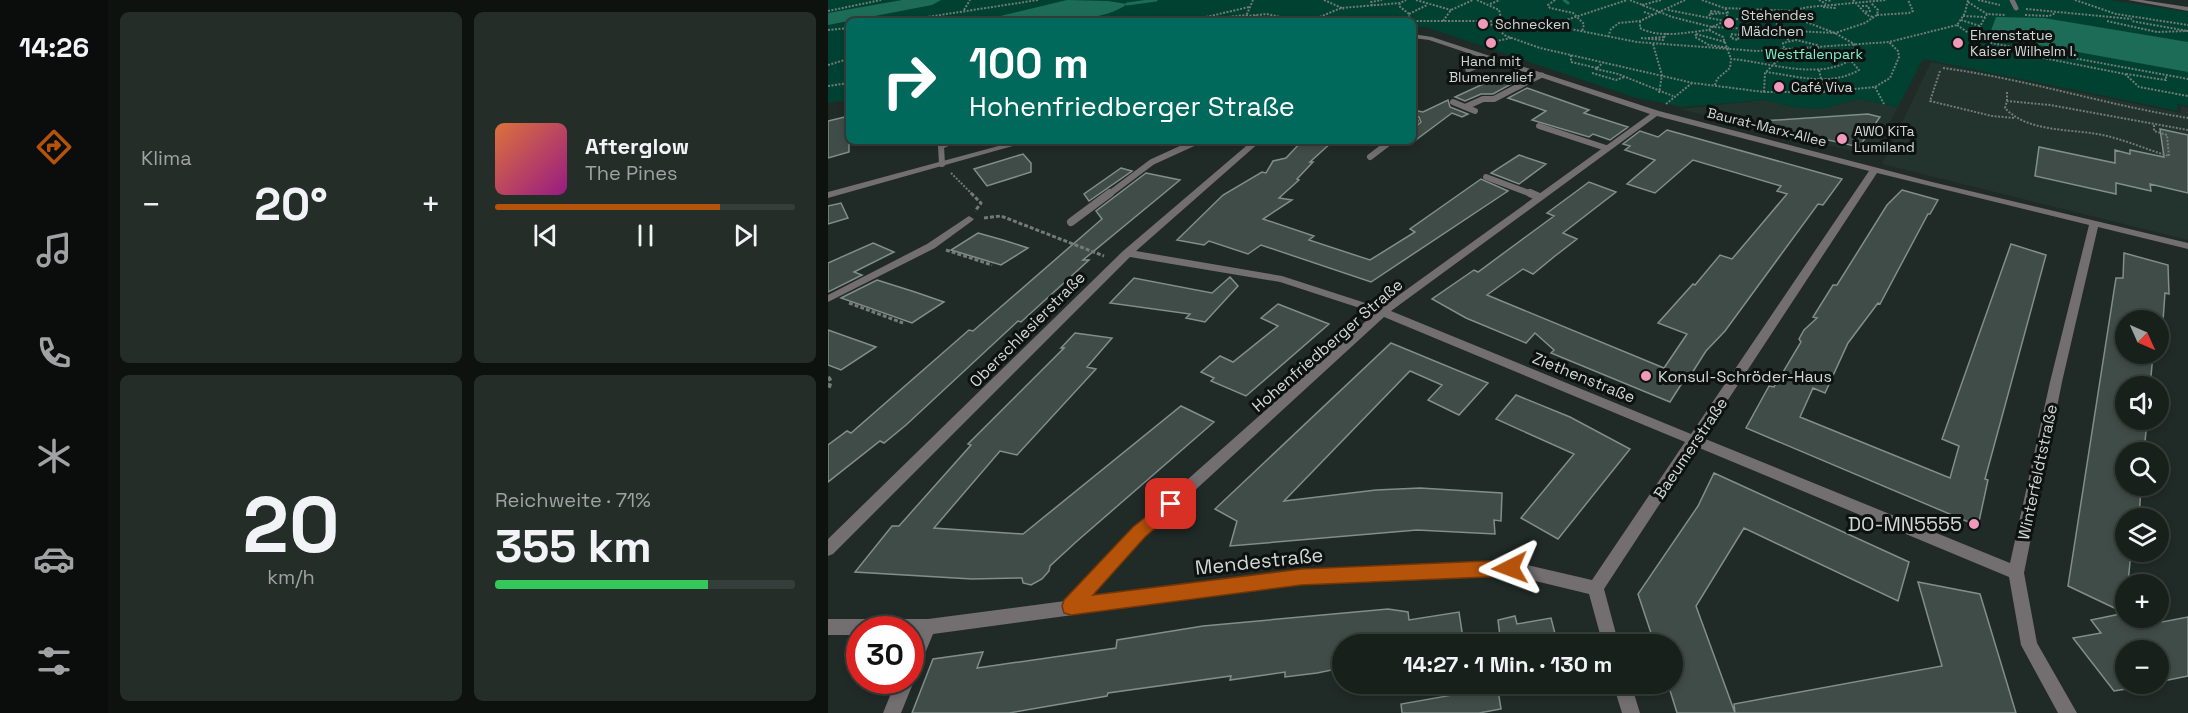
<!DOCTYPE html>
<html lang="de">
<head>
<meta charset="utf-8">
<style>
	:root { --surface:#18201c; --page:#252d29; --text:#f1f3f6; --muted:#9fa3a3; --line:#363e3b; --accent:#b45309 }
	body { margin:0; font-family:"Space Grotesk",sans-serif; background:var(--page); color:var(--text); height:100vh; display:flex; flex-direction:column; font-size:22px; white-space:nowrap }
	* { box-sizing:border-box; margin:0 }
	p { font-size:20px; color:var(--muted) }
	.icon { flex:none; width:33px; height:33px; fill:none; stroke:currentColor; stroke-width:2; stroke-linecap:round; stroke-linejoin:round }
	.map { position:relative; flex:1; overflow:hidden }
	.drawer { display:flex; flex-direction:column; gap:12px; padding:12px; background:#0d120f; width:720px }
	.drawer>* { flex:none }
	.guide { position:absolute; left:18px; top:18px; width:570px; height:126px; border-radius:9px; box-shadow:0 3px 9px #0003,0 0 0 2px var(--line); background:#00695c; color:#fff; overflow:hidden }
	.needle { width:39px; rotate:135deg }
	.buttons { position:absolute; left:1287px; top:310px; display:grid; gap:12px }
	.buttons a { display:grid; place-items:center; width:54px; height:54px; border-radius:50%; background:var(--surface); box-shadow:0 3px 9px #0003,0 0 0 2px var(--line); font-size:30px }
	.speed { position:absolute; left:18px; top:616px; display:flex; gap:12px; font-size:30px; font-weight:700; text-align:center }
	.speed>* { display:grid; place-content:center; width:78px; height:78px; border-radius:50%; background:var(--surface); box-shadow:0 3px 9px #0003,0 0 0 2px var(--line); line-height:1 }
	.speed .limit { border:9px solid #d22; background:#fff; color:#111 }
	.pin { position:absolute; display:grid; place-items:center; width:51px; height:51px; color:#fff; margin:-26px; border-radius:12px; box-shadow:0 3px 9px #0006 }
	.me { position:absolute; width:66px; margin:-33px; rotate:267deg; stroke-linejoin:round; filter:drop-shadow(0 0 4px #0008) }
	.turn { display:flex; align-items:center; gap:21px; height:126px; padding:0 24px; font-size:27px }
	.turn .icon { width:78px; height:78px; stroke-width:2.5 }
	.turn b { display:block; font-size:42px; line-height:51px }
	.big { font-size:45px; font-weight:700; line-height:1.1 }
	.drawer .tile { flex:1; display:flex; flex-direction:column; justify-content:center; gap:9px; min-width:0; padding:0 21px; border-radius:9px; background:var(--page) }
	.drawer .dial { align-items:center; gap:0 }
	.dial b { font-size:78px; line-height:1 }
	.song { display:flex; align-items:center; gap:18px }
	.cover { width:72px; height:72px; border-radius:9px; background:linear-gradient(135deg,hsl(20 70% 55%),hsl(310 70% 35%)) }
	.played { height:6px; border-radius:3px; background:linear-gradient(90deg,var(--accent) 75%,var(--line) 75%) }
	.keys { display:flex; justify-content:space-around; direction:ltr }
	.heat { display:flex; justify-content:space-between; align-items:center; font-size:33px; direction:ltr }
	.charge { height:9px; border-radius:4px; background:linear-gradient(90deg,#34c759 71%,var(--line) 0) }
	.drawer .tiles { flex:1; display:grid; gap:12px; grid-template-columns:repeat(2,1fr) }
	.trip { position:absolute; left:504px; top:634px; width:351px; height:60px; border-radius:30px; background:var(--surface); box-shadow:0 3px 9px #0003,0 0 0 2px var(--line); font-weight:700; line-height:60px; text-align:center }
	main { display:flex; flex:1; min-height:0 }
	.tabs { display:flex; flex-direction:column; width:108px; justify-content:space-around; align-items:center; background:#0a0d0b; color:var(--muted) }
	.tabs .icon { width:42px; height:42px }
	.tabs .selected { color:var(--accent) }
	.tabs b { font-size:27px; color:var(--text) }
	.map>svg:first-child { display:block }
	.built { fill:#22342d }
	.green { fill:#004131 }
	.water { fill:#1d6c57 }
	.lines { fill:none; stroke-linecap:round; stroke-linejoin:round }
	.stream { stroke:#1d6c57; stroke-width:3 }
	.river { fill:#1d6c57; fill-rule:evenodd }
	.building { fill:#404c48; stroke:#818e89; stroke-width:1.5 }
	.path-far2 { stroke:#727b77; stroke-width:2; stroke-dasharray:2 1.5; stroke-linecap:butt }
	.path-far1 { stroke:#727b77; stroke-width:3; stroke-dasharray:4 2; stroke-linecap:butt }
	.path { stroke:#727b77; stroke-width:4; stroke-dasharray:4.5 3; stroke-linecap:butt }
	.service-far2 { stroke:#736e6f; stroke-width:5 }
	.service-far1 { stroke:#736e6f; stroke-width:6 }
	.service { stroke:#736e6f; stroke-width:8 }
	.minor { fill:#736e6f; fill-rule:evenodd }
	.tertiary { fill:#736e6f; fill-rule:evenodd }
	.route { fill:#b45309; stroke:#753606; stroke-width:1.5 }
	.poi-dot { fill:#ef9ab8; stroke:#0d1210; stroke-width:2 }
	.labels { text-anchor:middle; stroke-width:6; stroke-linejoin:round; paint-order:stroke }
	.far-poi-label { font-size:14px; fill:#d1d8d5; stroke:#0d1210; text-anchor:start }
	.far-park-label { font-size:14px; fill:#81edca; stroke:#0d1210 }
	.far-street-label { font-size:14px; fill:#d1d8d5; stroke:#0d1210 }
	.street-label { font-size:16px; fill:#d1d8d5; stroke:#0d1210 }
	.poi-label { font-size:16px; fill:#d1d8d5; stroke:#0d1210; text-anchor:start }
	.near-poi-label { font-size:20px; fill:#d1d8d5; stroke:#0d1210; text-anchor:end }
	.near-street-label { font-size:20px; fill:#d1d8d5; stroke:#0d1210 }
</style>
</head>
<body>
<main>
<nav class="tabs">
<b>14:26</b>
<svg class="icon selected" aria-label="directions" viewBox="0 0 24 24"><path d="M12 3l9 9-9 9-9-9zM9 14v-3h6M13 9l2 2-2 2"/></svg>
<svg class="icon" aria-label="music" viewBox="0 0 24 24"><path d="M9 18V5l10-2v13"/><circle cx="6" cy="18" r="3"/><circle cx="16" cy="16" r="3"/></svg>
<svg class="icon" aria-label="phone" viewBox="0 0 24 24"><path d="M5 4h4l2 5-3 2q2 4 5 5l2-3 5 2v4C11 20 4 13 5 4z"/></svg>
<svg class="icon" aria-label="climate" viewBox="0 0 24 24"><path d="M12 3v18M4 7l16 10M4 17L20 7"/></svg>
<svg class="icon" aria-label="car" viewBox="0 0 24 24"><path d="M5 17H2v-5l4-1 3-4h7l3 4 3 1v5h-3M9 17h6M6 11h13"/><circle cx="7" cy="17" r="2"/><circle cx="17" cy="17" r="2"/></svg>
<svg class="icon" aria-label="filters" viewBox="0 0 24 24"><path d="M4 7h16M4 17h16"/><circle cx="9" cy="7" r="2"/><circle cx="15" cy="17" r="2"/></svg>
</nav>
<section class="drawer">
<div class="tiles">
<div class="tile"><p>Klima</p>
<div class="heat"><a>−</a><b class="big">20°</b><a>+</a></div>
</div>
<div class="tile">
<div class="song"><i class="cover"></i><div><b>Afterglow</b><p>The Pines</p></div></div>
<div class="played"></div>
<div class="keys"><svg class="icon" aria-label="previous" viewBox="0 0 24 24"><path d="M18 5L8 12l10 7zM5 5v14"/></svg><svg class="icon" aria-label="pause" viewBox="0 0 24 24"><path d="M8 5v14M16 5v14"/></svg><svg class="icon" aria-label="next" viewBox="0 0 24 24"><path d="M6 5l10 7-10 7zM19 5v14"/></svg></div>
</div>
<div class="tile dial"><b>20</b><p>km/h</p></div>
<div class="tile"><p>Reichweite · 71%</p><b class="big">355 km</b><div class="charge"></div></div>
</div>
</section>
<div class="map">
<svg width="1360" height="713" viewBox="0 0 1360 713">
	<rect width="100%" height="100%" fill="#202a26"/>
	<path class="built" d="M1103 62 1353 113V106L1360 107V240L1054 164Z
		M1031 99 1070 107 1044 156 851 109 936 100 965 107 994 109Z"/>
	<path class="green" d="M0 0H1282L1360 12V106L1349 104 1350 111 1095 59 1070 107 1031 99 994 109 965 107 936 100 854 107 805 97 598 27H585V21H21V100L0 103Z"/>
	<path class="water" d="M239 0 280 1 299 4C270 27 187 21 151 21Z
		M1168 17 1216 18 1360 42V72L1161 36Z"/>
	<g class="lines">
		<path class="stream" d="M736 0 740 3
			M299 4 328 0"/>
		<path class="river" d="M74 0H113L104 5 0 25V13Z"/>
	</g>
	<path class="building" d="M668 78 685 83 665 94H653L637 101 627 97Z
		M699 88 761 110 756 113 800 127 782 140 765 134 761 137 704 120 718 111 680 98Z
		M620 100 622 107 640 114 634 117 624 113 585 142V129L593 122 591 117H585V110L595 112Z
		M1040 114 1052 117 1031 147 933 125 934 121Z
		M21 116V152L0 158V121Z
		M1332 129 1360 135V193L1322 184 1323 191 1288 183V194L1207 176 1211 147 1287 163V150L1302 154V150L1336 157Z
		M839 130 1014 179 995 205 990 204 897 331 878 351 864 373 861 372 842 402 723 353 726 350 707 333 698 343 638 318 604 299 646 270 650 272 726 216 719 213 761 182 788 192 735 233 749 239 727 256 705 274 695 269 659 295 836 368 859 334 830 323 865 284 867 285 892 255 904 259 959 194 949 191 953 186 865 160 827 193 799 184 827 160 797 150 802 146 795 144 812 131 830 137Z
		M474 141H505L482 162H485L469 179 471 180 451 198 464 200 435 219 486 236 481 240 542 260 587 232 582 229 653 179 680 191 543 282 433 245 420 254 381 241 376 245 349 240 395 195 434 172 438 173 445 161 458 158Z
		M195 154 203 163V172L159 186 146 169Z
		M691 155 718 164 691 184 663 173Z
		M293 168 304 171 261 201 256 194Z
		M318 173 352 180 255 260H261L193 322 190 321 78 425 56 443 52 441 0 482V445L19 431 23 433 141 330 145 331 274 219 268 211Z
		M1074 190 1110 200 1102 214H1100L1052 304 1050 303 1020 343 997 393 985 388 972 417 1122 478 1131 446 1114 439 1183 244 1218 255 1157 479 1160 480 1150 526 918 428 941 386 946 387 973 342 971 339 976 330 989 318 985 317 1005 285H1009L1059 205Z
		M13 203 20 218 0 224V206Z
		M150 233 175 240 200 248 173 265 123 250Z
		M45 243 66 252 26 272 34 275 0 292V263Z
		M1296 253 1340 265 1341 294 1337 293 1335 321H1298V354H1325L1322 387H1298V420H1319L1316 453H1298V486H1313L1311 519H1298V552H1303L1297 613 1240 586 1288 278H1295Z
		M402 277 410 286 377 322 358 318 362 314 282 303 306 278 384 293Z
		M49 280 87 292 116 302 84 323 13 298Z
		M450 304 501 324 418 396 383 381 386 378 373 372 392 356 405 362 450 326 433 318Z
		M0 330 48 347 13 370 0 365Z
		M247 333 284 338 259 367 268 369 189 455 172 451 106 528 195 534 353 406 386 422 248 542 222 566 221 571 214 579 203 585 195 583 194 578 144 579 27 572 64 526H71L143 445 140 444 236 348H233Z
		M563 343 660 383 631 415 600 400 614 385 582 371 456 501 548 490 592 488 674 493 673 521 666 520 667 534 589 530 402 546 409 521 387 509Z
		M688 395 742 417 802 449 730 539 693 518 746 454 668 419Z
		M886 473 1081 562 1070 601 916 528 868 606 907 713 906 704 1114 666 1090 582 1152 594 1188 713H849L840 684H844V645H827L810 594 870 506Z
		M560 609 580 612 581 620 631 612 636 645H514V668L489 673 457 677V672L402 680 403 676 280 693 279 696 181 713H84L105 659 155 652 149 668 288 648 289 640 375 626Z
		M1297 613 1296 618H1331L1334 622 1360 617V676L1330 682V651H1298V689L1286 691 1245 638 1273 633 1263 620Z
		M687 616 689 624 723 618 730 645H673L670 620Z
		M641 684H669L673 709 651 713H574L573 704 642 692Z"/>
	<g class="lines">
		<path class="path-far2" d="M496 0 516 9
			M588 0 623 10
			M649 0 671 10 674 22
			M727 0 720 5 722 8 745 13 756 24 754 32
			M802 0 844 17 884 27 897 21 916 18H962
			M874 0 896 8 966 11
			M991 0 998 4
			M997 0 1004 1
			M1025 0 1039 15 1045 17
			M1150 0 1172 5
			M1247 0 1288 14 1360 25
			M1140 2 1159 14
			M572 3 571 6 581 14V21
			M662 4 672 0
			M814 5 833 0
			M544 6 543 2 554 0
			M1034 6H1040L1042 11 1037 12
			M995 7 1007 8V5
			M1198 9 1304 19
			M136 10 142 0
			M840 10 897 21 900 13 897 8
			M0 11 53 0
			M816 12 825 15
			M938 13 949 11
			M581 14 599 5
			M883 14 882 11 893 12
			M1049 15 1081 13 1085 11 1080 0
			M1197 15 1221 16 1228 13
			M418 16 439 14 452 17 441 21
			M427 16 440 21
			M1135 16 1157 17
			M536 17H540L542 21
			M390 18 418 15
			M487 18 511 17
			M878 18 883 14 899 13
			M1133 20 1152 26
			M73 21 210 0
			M361 21 421 7
			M416 21 425 0
			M482 21 513 8 572 3 578 0
			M585 21H659L722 25 809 42 929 51 1061 42 1129 25 1137 13 1140 0
			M615 21 623 10 645 0
			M812 21V28C832 39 860 32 881 30L884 27 1007 33 1037 23 1049 15 1050 10 1043 3
			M1279 21 1329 32 1360 31 1303 21
			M660 22 678 36 712 48 865 83 936 92H996L1047 87 1062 78 1071 57 1070 51 1061 42
			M948 24 957 27
			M723 25 799 0
			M1129 25 1152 41 1360 79
			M0 30 21 28
			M881 30 895 37 903 59
			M944 30 961 40
			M868 34 867 37 881 45 901 48
			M868 34 897 42
			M903 34 911 35 910 40 903 38Z
			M911 35 912 29
			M780 37 783 29 791 23 812 21 857 0
			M1146 37 1159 14 1177 15
			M813 38 835 40 838 33
			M820 38 837 37
			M664 42 683 38
			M825 44 834 75 831 93
			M1200 50 1205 56 1297 74 1311 87 1360 96
			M743 55V62L769 68
			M776 62 768 69 790 74 845 96
			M0 65 20 59
			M1115 68C1198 79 1278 105 1360 118
			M991 70 996 92
			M1112 71 1102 101 1164 116 1186 118
			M764 73 788 80 796 77
			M1298 74 1338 80V75
			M887 85 889 79 902 68 903 59C942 62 995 83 1028 56L1026 44 1007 33 962 16 971 9 981 7 1058 0
			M0 86 21 83
			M1047 87 1056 104
			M936 92 937 73 957 53 955 43 968 40 989 45 993 53 1024 62 1031 70C1002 87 969 76 938 72
			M1179 92V101
			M838 104 864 83
			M1326 125V131L1339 135 1341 156C1320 150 1300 141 1279 136 1247 128 1201 134 1177 108L1179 101 1222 105 1360 130
			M123 173 145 195"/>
		<path class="path-far1" d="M143 193 153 203 147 211
			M156 218 173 216 276 256
			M118 250 164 265
			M21 303 75 323"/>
		<path class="path" d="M0 377 3 381 0 390"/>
		<path class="service-far2" d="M1184 0 1188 8
			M640 70 665 59
			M690 87 714 75"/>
		<path class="service-far1" d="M625 102 637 107
			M647 111 637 107 655 99H666L693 85
			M585 124 588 121
			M711 126 778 148
			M542 157 563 141
			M114 164 113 146 125 141
			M658 177 706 195
			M280 195 324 162 370 141"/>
		<path class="service" d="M702 193 711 197
			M243 222 282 193"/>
		<path class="minor" d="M585 34 604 37 831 111 1104 182 1360 243V249L1270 227 1234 382 1196 573 1209 643 1249 713H1230L1193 645 1181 577 869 447 776 589 791 645H775L761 594 682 575 473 584 105 634 88 675 84 677 86 681 73 713H55L68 681H82V648L88 635H82V630H32V635H0V619H100L237 601 306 527 547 313 452 282 302 257 5 554 0 556V539L295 251 424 141H433L308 251 454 276 553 308 822 114 601 40 585 38ZM829 116 1041 171 863 434 563 311ZM1049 173 1261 225 1222 382 1182 563 875 438ZM556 317 857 442 764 580 682 561 473 570 261 598 316 537Z
			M189 141H202L0 198V192Z
			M141 216 146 219 144 221 107 248 0 302V295L99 244Z
			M785 684H803L812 713H794Z"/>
		<path class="tertiary" d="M1300 0H1314L1360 7V11Z"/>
	</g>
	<path class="route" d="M343 497 349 499 351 504 349 509 317 537 265 595 473 569 682 560 688 562 691 568 688 573 682 576 473 585 243 615 236 613 234 606 236 600 305 527Z"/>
	<g class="poi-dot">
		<circle cx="901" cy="23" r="6"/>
		<circle cx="655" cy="24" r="6"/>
		<circle cx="663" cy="43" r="6"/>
		<circle cx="1130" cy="43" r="6"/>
		<circle cx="951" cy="87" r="6"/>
		<circle cx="1014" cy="139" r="6"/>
		<circle cx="818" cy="376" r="6"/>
		<circle cx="1146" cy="524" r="6"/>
	</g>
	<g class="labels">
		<g class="far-poi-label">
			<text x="913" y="20">Stehendes<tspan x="913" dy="16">Mädchen</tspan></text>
			<text x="667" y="29">Schnecken</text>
			<text x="1142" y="40">Ehrenstatue<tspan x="1142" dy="16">Kaiser Wilhelm I.</tspan></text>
			<text x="663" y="66" text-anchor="middle">Hand mit<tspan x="663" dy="16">Blumenrelief</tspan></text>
			<text x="963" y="92">Café Viva</text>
			<text x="1026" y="136">AWO KiTa<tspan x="1026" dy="16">Lumiland</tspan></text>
		</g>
		<g class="far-park-label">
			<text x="986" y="59">Westfalenpark</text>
		</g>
		<g class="far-street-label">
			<text transform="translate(939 127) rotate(14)" y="5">Baurat-Marx-Allee</text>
		</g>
		<g class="street-label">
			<text transform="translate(199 329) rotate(-45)" y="6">Oberschlesierstraße</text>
			<text transform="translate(499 345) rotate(-41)" y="6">Hohenfriedberger Straße</text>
			<text transform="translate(756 377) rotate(22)" y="6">Ziethenstraße</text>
			<text transform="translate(862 448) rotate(-56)" y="6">Baeumerstraße</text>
			<text transform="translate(1209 472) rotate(-78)" y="6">Winterfeldtstraße</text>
		</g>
		<g class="poi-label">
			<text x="830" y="382">Konsul-Schröder-Haus</text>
		</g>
		<g class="near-poi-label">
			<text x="1134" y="531">DO-MN5555</text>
		</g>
		<g class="near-street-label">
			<text transform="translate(431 561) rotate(-6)" y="7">Mendestraße</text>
		</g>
	</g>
</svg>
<div class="buttons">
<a><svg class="needle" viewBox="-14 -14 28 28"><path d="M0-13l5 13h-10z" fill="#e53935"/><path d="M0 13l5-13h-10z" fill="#9fa3a3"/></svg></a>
<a><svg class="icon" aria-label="sound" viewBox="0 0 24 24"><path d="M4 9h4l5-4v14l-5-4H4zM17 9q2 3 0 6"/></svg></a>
<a><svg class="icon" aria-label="search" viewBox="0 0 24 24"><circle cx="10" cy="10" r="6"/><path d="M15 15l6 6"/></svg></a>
<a><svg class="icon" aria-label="layers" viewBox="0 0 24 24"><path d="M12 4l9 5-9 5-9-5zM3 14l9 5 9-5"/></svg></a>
<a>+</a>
<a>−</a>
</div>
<div class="speed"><div class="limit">30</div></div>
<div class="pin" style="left:343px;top:504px;background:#d93025"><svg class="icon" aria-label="arrive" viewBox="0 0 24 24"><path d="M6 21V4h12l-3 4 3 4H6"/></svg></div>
<svg class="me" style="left:682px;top:568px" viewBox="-20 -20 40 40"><path d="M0-17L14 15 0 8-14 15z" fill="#b45309" stroke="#fff" stroke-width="4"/></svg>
<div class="trip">14:27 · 1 Min. · 130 m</div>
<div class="guide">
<div class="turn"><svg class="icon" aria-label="right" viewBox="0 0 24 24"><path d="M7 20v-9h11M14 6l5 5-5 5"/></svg><div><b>100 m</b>Hohenfriedberger Straße</div></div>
</div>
</div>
</main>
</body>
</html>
